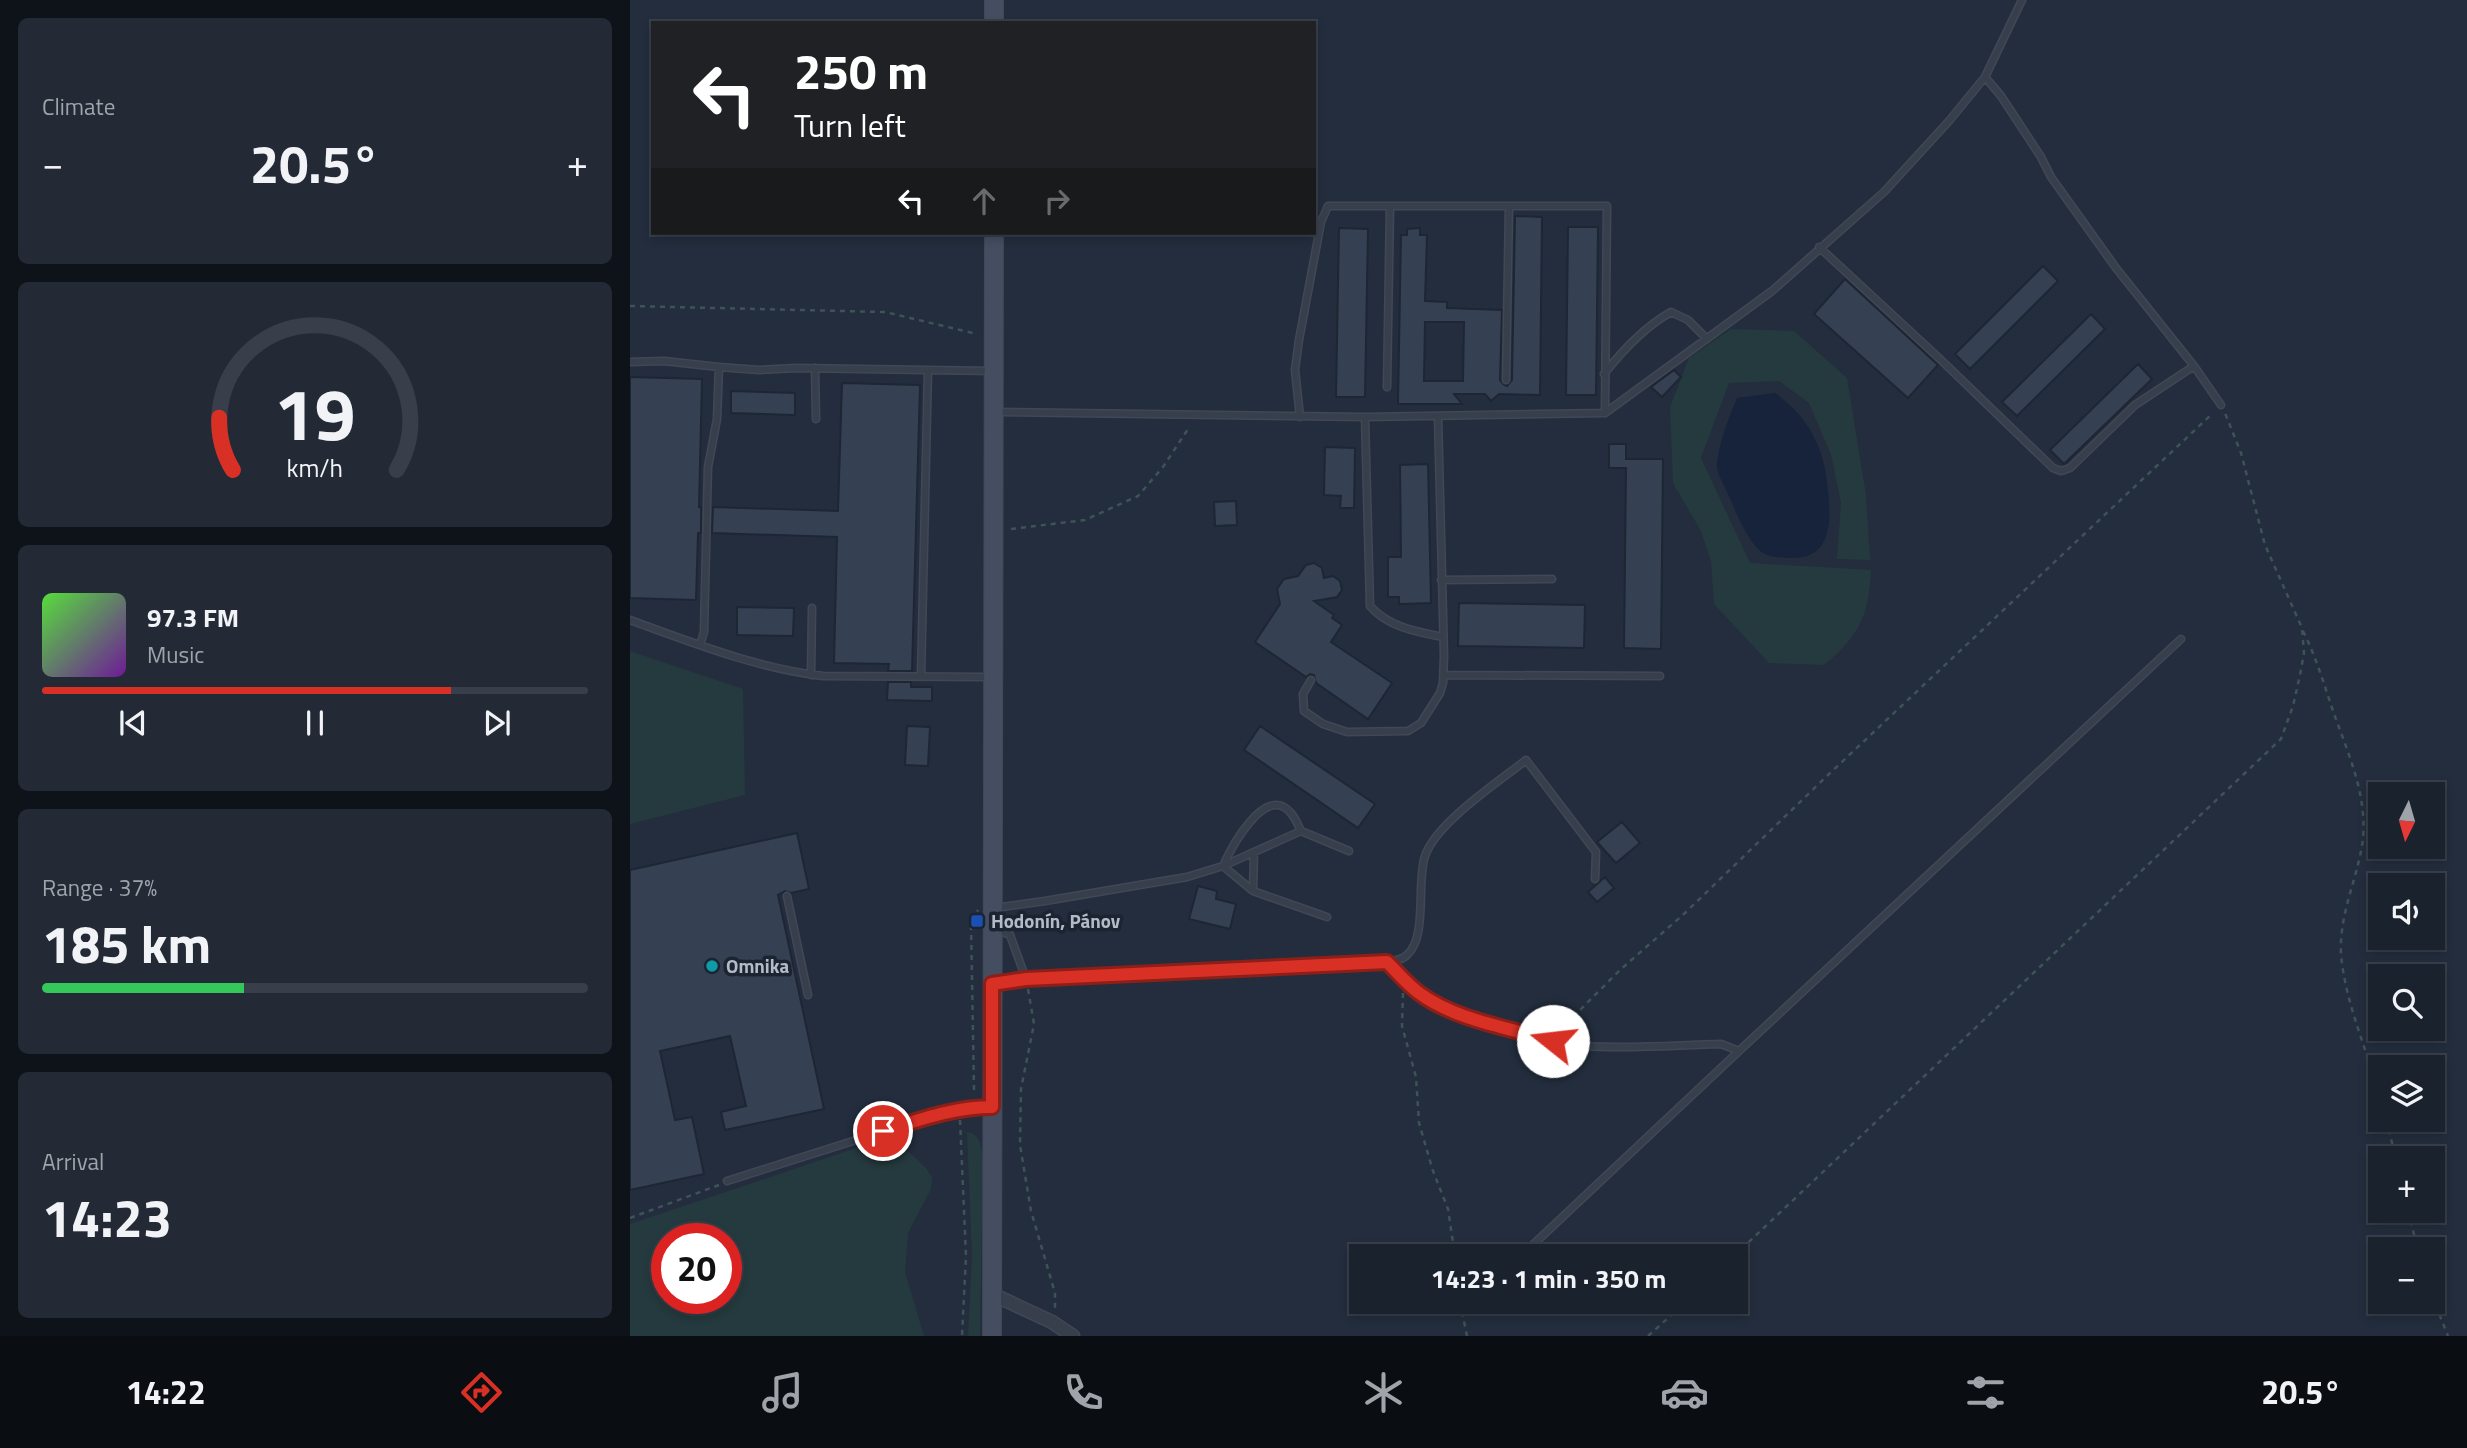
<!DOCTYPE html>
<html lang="en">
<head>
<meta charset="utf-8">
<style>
	:root { --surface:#1a222e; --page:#232a36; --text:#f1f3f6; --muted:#9fa4aa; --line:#383f4a; --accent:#d93025 }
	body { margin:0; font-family:"Titillium Web",sans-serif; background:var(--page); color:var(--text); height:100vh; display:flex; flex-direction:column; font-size:26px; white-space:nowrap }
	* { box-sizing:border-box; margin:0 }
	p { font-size:23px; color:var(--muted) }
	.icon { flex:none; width:38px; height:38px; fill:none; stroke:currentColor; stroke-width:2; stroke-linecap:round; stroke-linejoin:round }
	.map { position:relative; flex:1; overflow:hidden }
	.details { display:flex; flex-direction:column; gap:18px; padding:18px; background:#0e1319; width:630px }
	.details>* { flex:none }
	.top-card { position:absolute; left:21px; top:21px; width:665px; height:214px; border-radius:0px; box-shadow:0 4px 10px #0003,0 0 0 2px var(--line); background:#202124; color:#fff; overflow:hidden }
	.needle { width:46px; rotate:185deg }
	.tools { position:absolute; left:1738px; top:782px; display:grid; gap:14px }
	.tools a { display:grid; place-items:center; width:77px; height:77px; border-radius:0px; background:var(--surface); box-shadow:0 4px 10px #0003,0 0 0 2px var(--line); font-size:35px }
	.speed { position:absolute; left:21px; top:1223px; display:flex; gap:14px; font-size:35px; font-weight:700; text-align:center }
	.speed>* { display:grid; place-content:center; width:91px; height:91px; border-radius:50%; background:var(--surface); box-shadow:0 4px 10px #0003,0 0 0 2px var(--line); line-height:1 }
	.speed .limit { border:10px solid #d22; background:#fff; color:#111 }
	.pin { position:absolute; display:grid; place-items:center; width:60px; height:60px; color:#fff; margin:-30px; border:4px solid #fff; border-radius:50%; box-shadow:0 2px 7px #0007 }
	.me { position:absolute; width:77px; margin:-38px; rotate:286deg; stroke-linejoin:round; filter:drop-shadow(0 0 5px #0008) }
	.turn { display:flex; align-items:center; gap:24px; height:147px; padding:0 28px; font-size:32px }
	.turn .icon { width:91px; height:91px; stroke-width:2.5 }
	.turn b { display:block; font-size:49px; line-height:60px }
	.lanes { display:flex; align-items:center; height:66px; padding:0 28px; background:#0003; justify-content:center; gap:35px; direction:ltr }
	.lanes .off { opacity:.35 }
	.big { font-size:52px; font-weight:700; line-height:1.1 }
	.details .tile { flex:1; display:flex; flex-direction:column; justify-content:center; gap:10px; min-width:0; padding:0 24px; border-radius:10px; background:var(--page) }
	.details .dial { align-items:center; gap:0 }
	.dial svg { height:182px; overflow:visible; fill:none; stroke:var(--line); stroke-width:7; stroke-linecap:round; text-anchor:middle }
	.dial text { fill:var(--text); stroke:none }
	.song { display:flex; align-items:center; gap:21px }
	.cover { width:84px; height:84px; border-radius:10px; background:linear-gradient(135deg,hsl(110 70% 55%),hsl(280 70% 35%)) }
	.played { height:7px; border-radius:4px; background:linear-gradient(90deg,var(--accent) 75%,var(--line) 75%) }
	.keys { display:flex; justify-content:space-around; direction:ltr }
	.heat { display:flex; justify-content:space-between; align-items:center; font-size:38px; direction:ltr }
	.charge { height:10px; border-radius:5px; background:linear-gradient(90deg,#34c759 37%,var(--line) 0) }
	.trip { position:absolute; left:719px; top:1244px; width:399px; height:70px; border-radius:0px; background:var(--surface); box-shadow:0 4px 10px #0003,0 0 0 2px var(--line); font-weight:700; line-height:70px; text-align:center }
	.tabs { display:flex; height:112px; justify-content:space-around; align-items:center; background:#0a0e12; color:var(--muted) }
	.tabs .icon { width:49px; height:49px }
	.tabs .selected { color:var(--accent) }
	.tabs b { font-size:32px; color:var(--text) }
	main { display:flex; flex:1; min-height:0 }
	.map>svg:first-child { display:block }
	.green { fill:#253a3e; fill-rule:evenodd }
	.water { fill:#16233b }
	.building { fill:#354153; stroke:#1e2634; stroke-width:2; fill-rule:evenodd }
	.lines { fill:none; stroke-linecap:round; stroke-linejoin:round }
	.lane-casing { stroke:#404856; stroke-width:9 }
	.street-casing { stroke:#404856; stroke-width:15 }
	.secondary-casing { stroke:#404856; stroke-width:20 }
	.path { stroke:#3e5356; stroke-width:2.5; stroke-dasharray:5 5; stroke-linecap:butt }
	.lane { stroke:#373f4d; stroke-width:6 }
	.street { stroke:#373f4d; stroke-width:12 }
	.secondary { stroke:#454e60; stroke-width:18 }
	.route-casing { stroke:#8d1f18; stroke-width:18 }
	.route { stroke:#d93025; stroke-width:12 }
	.transit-dot { fill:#1a4fb4; stroke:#1c2432; stroke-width:2.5 }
	.culture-dot { fill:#0f9aa8; stroke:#1c2432; stroke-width:2.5 }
	.labels { text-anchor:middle; stroke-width:7; stroke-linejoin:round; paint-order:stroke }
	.poi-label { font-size:19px; font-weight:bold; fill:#b3bac8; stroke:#1c2432; text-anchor:start }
</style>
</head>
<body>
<main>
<section class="details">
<div class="tile"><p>Climate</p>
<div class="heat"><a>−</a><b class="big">20.5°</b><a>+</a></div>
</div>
<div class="tile dial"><svg viewBox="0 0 100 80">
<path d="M14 69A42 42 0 1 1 86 69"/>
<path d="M14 69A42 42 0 0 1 8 46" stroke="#d93025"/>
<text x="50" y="56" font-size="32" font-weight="700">19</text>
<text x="50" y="72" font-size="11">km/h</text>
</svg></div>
<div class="tile">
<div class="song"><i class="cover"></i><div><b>97.3 FM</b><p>Music</p></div></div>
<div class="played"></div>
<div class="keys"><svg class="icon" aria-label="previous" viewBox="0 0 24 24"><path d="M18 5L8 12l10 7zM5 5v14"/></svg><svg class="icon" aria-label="pause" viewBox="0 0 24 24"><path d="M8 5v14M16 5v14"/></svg><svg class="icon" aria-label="next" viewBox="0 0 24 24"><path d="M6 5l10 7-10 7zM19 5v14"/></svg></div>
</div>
<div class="tile"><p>Range · 37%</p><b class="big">185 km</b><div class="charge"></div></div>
<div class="tile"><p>Arrival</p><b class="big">14:23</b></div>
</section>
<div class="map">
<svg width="1837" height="1336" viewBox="0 0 1837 1336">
	<rect width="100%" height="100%" fill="#232d3d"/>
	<path class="green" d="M1101 329 1164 331 1217 378 1236 495 1240 560 1207 559 1211 503 1201 455 1179 403 1149 381 1099 383 1071 458 1120 563 1241 570C1239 616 1229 636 1194 665L1139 663 1084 604 1081 561 1071 531 1043 483 1040 407 1059 358Z
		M0 651 113 689 115 795 0 824Z
		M337 1132C353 1136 351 1148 353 1163L350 1336H338L342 1256Z
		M256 1138 265 1139 296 1168 302 1177 301 1189 278 1233 275 1272 294 1336H0V1224ZM96 1239V1298H37V1239Z"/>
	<path class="water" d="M1145 393C1176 415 1193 444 1197 482 1201 515 1206 560 1159 558 1151 557 1141 558 1133 553 1118 543 1105 510 1098 494 1094 485 1086 473 1087 464 1089 442 1099 417 1107 398Z"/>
	<path class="building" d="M885 216 912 217 910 395 869 394 861 401 855 394H824L832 404H768L771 235H777V229L790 228V235H797L795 301 817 302V308L872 310 870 380 873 384 877 386 882 380ZM795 322H834L833 381H794Z
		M938 227H968L966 395H936Z
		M709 228 738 229 735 397H706Z
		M1413 266 1428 281 1340 369 1325 354Z
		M1215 279 1308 365 1278 398 1184 314Z
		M1461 314 1475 329 1387 416 1372 402Z
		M1508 364 1522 379 1434 464 1420 450Z
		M1044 370 1051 377 1032 397 1021 387Z
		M0 377 72 379 69 507H71V533H68L66 600 0 598Z
		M212 383 290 385 282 671H258L259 664 204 663 207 537 82 533 83 507 208 511Z
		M101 391 165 393V415L101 413Z
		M979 444H996V459H1033L1031 649 994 648 996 468H979Z
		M695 447 725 448 724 508H710L711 496 694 495Z
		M798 464 801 603 769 604V597H758V557H771L770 465Z
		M606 501 607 525 585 526 584 502Z
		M684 563 692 568 694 578 703 576 710 581 712 590 707 597 684 601 704 615 702 618 712 625 701 642 762 683 738 719 686 683 684 675 680 674 676 677 625 642 650 604 647 589 654 579 668 576 676 565Z
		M829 603 955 605 954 648 828 646Z
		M107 607 164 608 163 636 107 635Z
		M258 682H281V687H302V701L257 700Z
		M277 726 300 727 298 766 275 765Z
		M630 726 745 804 728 828 614 750Z
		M992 822 1010 843 986 863 967 842Z
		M167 833 179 889 161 893 155 891 148 895 194 1109 95 1130 91 1112 116 1106 100 1036 30 1051 45 1120 62 1117 74 1174 0 1190V870Z
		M975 877 984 888 967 902 958 892Z
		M568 886 587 891 586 899 606 904 600 929 559 919Z"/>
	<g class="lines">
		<g class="lane-casing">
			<path id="lane" d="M1355 77 1371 96 1411 157 1421 177 1486 268 1564 366 1591 405
				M1189 247 1310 359 1423 468 1431 471 1440 468 1505 405 1564 366
				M0 362 34 361 89 367 87 419 78 467 74 632 70 645
				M89 367 129 370 166 368 298 370 291 677
				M185 368 186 419
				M298 370 363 371
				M974 374C992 351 1016 326 1041 312L1058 320 1077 339
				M876 380 879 206
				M757 387 760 206H977L975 413
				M365 412 735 417 975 413 1142 291 1254 192 1319 121 1355 77 1392 0
				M670 417 665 370 669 340 691 222 698 206H760
				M735 417 740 606C758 627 787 632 813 637
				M811 580 922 579
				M0 620C63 643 126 668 193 676L360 677
				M181 675 182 608
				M814 675 1030 676
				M681 680 673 694 674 711 693 724 717 732 778 731 791 723 810 693 813 683 814 656 808 416
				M624 853 623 891 697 917
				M623 891 593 866C601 848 635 784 660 812 665 817 668 825 671 831
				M157 896 178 995
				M364 908 415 901 557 877 593 866 671 831 719 851
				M363 928 380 935 396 979
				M757 962C764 961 772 960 777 955 798 937 786 882 795 856 806 823 867 783 896 760L966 852 965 879
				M364 983 417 977 757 962C767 972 777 983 788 992 816 1014 920 1044 956 1046 1000 1049 1046 1045 1091 1044L1109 1051 891 1256
				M1109 1051 1551 639
				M97 1181 305 1115 330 1109 361 1107
				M885 1302V1305"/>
		</g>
		<g class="street-casing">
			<path id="street" d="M362 1294 422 1322 443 1336"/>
		</g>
		<g class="secondary-casing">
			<path id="secondary" d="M364 23V0
				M362 1336 364 233"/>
		</g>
		<path class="path" d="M0 306 255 312 347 334
			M381 529 455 520 508 496 533 467 560 426
			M1673 631C1686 657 1694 684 1703 711 1718 753 1737 794 1733 839 1728 878 1709 913 1711 954 1715 1002 1737 1050 1750 1097
			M398 989 404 1024 391 1089 390 1145 401 1211 425 1293V1308
			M773 993 772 1026 786 1077 789 1123 803 1171 818 1209 825 1256
			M929 1031 990 970 1055 913 1198 775 1583 413
			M344 1090 341 922 348 910
			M330 1120 336 1256 332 1336
			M1756 1120 1766 1158
			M1778 1211 1788 1250
			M0 1218 89 1185
			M1104 1256 1651 739 1663 706 1670 675 1674 653 1672 628 1635 545 1611 453 1595 413
			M1802 1296 1818 1336
			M830 1302 837 1336
			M1018 1336 1056 1302"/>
		<use href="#lane" class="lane"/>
		<use href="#street" class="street"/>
		<use href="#secondary" class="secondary"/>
	</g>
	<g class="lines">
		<g class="route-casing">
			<path id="route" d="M253 1131C289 1120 324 1107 362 1107V984L396 979 757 962C767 972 777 984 789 993 825 1020 880 1028 923 1041"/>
		</g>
		<use href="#route" class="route"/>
	</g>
	<rect class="transit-dot" x="340" y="914" width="14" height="14" rx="3.5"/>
	<circle class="culture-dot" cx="82" cy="966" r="7"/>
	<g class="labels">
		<g class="poi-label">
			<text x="361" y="928">Hodonín, Pánov</text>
			<text x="96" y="973">Omnika</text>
		</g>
	</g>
</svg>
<div class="tools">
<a><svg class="needle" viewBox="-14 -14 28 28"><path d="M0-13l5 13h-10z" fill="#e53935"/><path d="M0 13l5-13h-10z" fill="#9fa4aa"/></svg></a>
<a><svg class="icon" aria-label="sound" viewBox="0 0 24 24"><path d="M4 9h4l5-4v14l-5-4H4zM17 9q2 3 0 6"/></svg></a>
<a><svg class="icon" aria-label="search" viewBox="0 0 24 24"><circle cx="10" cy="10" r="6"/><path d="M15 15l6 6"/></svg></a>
<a><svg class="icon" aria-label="layers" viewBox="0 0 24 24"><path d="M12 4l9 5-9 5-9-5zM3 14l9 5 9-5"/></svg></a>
<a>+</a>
<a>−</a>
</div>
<div class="speed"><div class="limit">20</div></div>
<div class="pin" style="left:253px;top:1131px;background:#d93025"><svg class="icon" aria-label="arrive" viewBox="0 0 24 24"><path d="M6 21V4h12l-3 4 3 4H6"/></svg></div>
<svg class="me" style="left:923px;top:1041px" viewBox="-20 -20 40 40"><circle r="19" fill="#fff"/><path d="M0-13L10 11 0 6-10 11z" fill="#d93025"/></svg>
<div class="trip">14:23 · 1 min · 350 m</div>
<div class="top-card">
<div class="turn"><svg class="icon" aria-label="left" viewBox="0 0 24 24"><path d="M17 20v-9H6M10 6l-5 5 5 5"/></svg><div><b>250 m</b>Turn left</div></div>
<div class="lanes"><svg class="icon" aria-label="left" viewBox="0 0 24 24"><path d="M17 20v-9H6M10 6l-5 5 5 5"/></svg><svg class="icon off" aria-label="ahead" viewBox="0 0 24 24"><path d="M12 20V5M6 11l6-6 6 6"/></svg><svg class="icon off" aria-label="right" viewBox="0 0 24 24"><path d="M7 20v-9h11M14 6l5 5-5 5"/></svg></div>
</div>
</div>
</main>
<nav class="tabs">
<b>14:22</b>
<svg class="icon selected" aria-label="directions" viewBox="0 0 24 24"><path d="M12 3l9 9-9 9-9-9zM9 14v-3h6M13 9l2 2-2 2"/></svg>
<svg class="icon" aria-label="music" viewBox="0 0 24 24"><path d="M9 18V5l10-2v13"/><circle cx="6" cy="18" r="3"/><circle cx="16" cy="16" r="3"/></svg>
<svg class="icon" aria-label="phone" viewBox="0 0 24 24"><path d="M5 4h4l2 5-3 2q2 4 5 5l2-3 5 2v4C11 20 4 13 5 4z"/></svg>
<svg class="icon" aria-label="climate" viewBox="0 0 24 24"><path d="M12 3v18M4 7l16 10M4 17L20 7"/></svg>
<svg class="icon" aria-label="car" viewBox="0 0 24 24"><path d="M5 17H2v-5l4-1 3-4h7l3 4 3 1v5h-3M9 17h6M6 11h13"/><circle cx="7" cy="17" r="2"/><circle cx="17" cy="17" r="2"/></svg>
<svg class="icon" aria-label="filters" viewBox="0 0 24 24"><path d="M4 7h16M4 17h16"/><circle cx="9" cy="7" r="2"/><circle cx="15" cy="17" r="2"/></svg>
<b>20.5°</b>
</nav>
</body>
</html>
